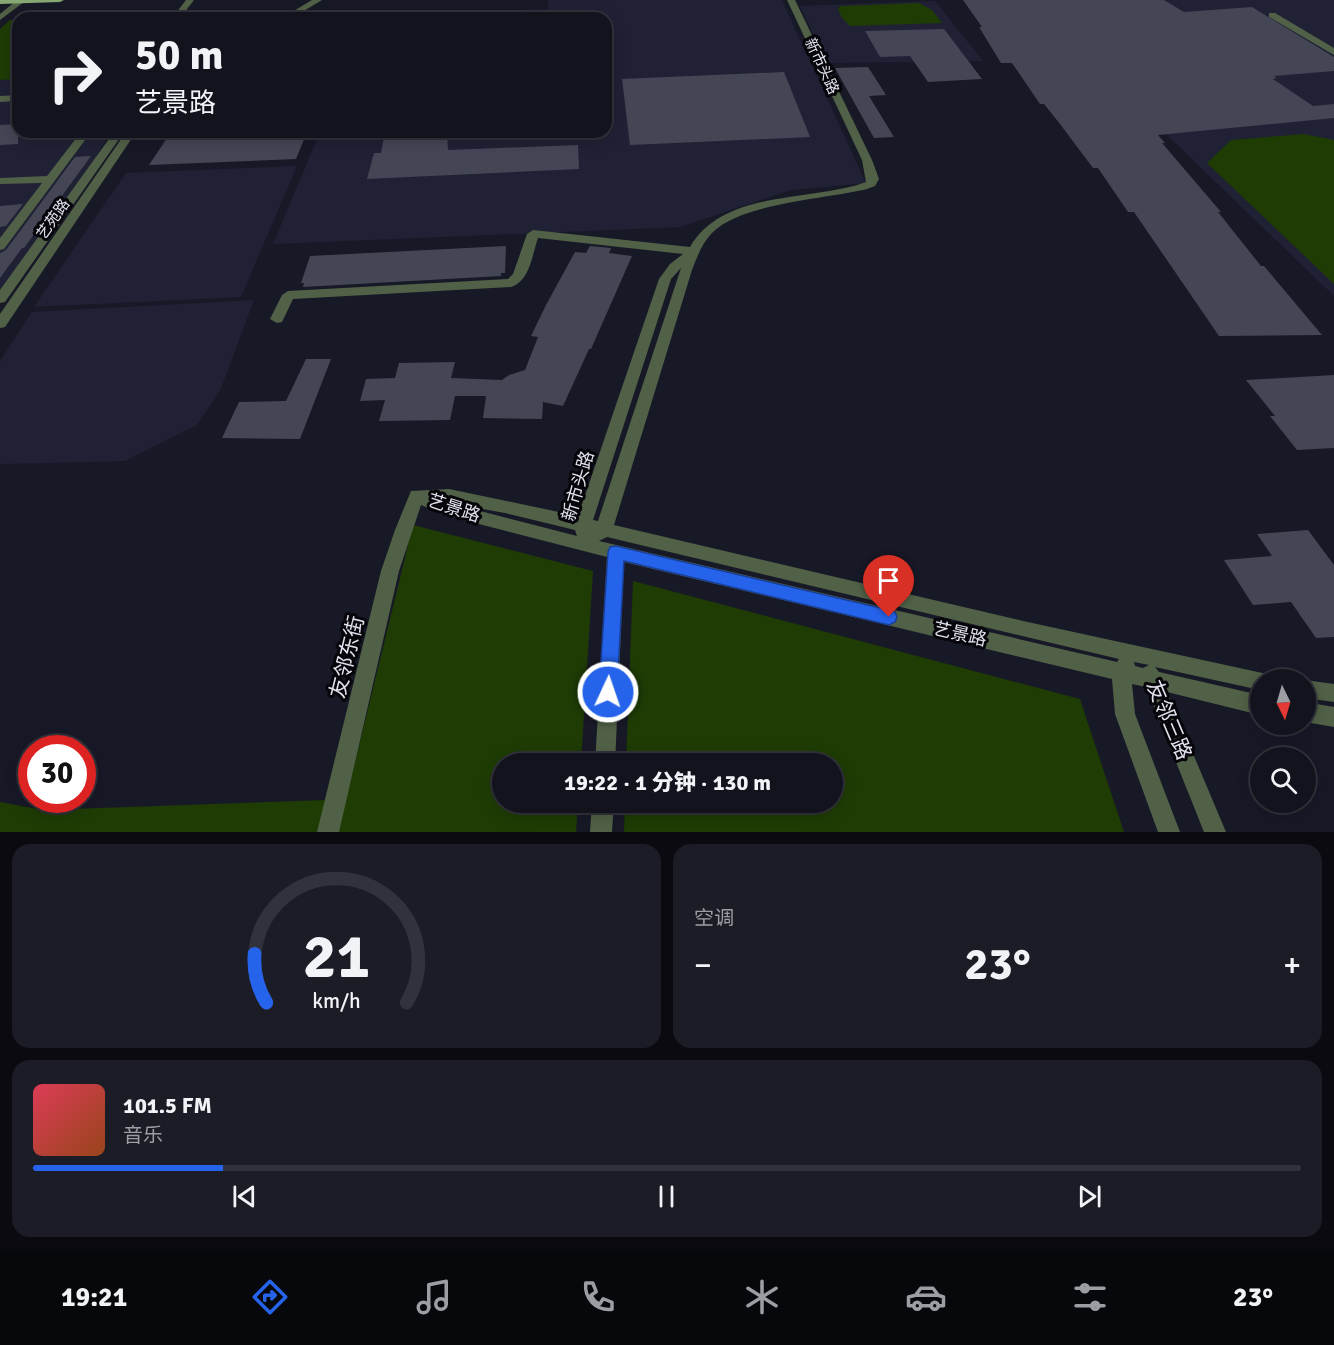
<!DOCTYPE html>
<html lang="zh">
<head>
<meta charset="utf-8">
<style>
	:root { --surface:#12131d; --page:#1b1c26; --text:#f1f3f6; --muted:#9c9ea4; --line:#31323b; --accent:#2563eb }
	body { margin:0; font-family:Signika,"Noto Sans SC",sans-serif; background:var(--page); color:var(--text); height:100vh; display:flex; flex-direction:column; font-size:22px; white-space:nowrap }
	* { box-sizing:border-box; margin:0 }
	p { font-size:20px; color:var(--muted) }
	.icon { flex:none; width:33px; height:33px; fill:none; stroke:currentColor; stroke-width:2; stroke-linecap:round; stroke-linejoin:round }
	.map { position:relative; height:832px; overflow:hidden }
	.drawer { display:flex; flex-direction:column; gap:12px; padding:12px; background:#0a0a10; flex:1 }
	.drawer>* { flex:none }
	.guide { position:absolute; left:12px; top:12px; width:600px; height:126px; border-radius:18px; box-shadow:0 3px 15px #0003,0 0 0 2px var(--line); background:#12131d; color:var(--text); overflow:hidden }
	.needle { width:39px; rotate:175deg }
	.fabs { position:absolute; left:1250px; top:669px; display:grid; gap:12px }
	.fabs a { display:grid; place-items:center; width:66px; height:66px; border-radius:50%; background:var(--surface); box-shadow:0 3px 15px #0003,0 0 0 2px var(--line); font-size:30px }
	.speed { position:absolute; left:18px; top:735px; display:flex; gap:12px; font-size:30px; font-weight:700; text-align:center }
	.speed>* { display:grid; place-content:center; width:78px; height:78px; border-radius:50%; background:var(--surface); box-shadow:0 3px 15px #0003,0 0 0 2px var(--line); line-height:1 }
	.speed .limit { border:9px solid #d22; background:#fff; color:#111 }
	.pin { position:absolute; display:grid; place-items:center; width:51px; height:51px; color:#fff; margin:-62px -26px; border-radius:50% 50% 50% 0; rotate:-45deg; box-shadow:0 0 6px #0007 }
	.pin .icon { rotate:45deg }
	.me { position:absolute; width:66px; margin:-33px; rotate:3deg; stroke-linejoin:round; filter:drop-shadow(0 0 4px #0008) }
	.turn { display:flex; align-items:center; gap:21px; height:126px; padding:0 24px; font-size:27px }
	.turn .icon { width:78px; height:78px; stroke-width:2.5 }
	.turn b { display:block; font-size:42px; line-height:51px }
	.big { font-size:45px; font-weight:800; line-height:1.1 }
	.drawer .card { flex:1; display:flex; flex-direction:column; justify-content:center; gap:9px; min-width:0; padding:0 21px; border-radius:18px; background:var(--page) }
	.drawer .dial { align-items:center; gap:0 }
	.dial svg { height:156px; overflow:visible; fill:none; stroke:var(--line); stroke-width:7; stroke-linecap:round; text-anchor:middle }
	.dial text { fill:var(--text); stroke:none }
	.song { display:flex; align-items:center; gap:18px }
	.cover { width:72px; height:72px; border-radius:9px; background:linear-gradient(135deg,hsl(350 70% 55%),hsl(20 70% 35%)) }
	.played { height:6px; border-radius:3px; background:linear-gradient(90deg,var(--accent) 15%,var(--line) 15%) }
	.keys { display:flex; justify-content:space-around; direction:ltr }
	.heat { display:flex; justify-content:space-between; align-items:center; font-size:33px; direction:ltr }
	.drawer .tiles { flex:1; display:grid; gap:12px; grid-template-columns:1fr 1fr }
	.card:last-child { grid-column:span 2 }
	.trip { position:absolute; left:492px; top:753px; width:351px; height:60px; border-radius:30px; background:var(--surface); box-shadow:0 3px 15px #0003,0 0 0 2px var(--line); font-weight:800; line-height:60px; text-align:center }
	.dock { display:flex; height:96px; justify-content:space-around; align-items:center; background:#07080c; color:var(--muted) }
	.dock .icon { width:42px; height:42px }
	.dock .selected { color:var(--accent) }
	.dock b { font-size:27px; color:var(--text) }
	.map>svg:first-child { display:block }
	.built { fill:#202135 }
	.green { fill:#1f3c05 }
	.building { fill:#444656 }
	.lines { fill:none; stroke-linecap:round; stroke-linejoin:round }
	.minor { fill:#516147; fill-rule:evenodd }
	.major { fill:#87a872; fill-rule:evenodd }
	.route { fill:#2563eb; stroke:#184099; stroke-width:1.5 }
	.labels { text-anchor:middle; stroke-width:6; stroke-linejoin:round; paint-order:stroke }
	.far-street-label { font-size:15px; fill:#e2e3ee; stroke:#05050a }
	.street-label { font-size:18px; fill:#e2e3ee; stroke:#05050a }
	.near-street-label { font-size:21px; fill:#e2e3ee; stroke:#05050a }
</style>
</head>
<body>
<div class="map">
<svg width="1334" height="832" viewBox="0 0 1334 832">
	<rect width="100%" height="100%" fill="#181927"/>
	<path class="built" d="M548 0H782L866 183 791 190 680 227 273 244 320 132H606V18H463L464 12 548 9Z
		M1164 0H1334V296L1085 56 1171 5Z
		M935 1 983 61 827 63 800 6Z
		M18 79V132H110L97 156 0 295V80Z
		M297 166 241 297 34 307 126 173Z
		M254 300 220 391 197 425 125 461 0 464V361L32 312Z"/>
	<path class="green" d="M919 3 932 10 942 23 850 26 842 18 838 9 840 6Z
		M10 20H18V79L0 80V29Z
		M1304 134 1334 140V284L1207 163 1231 140Z
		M413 525 593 571 581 763 502 764V802L578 803 576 832H338Z
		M633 581 1080 699 1124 832H624L625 803 832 802V764L626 763Z
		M328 800 319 832H0V802L43 810Z"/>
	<path class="building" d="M963 0H1164L1184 12 1252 7 1334 57V71L1274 76 1277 78 1273 79 1313 106 1334 104V118L1158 135 1165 143H1162L1221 212H1218L1261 266H1264L1322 335 1219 336 1134 212H1128L1098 168H1093L1060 124 1044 104H1040L1012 63H1001L979 27H982Z
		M944 29 982 79 928 82 910 56 880 57 865 31Z
		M868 67 886 95 869 96 894 137 874 138 835 68Z
		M784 72 810 137 630 145 622 79Z
		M18 124V144L0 145V125Z
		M171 132H307L296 159 149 165Z
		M385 132H447L448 150 578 145 579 169 367 179 374 153H381Z
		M91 156 24 248H22L0 278V253L6 250 75 157Z
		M23 204 6 226 0 227V206Z
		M506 246 505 273H501V276L303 287 304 283H301L310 256Z
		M590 246 611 248 609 253 632 256 591 349H589L563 406 543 402 542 419 483 418 486 396H455L450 420 379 421 385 400 360 401 366 379 395 378 399 363 455 362 451 378 502 380 509 375 525 370 538 337 531 336 546 305 575 252 586 253Z
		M306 359H331L300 439 222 438 239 402 286 401Z
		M1334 375V448L1297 450 1270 416H1275L1246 380Z
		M1308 530 1334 565V637L1316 638 1291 602 1253 605 1224 560 1272 556 1257 534Z"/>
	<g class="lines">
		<path class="minor" d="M17 0 24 2 0 20V14Z
			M186 0H194L180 18H172Z
			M312 0H322L292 18H282Z
			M787 0H795L872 160 879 179 875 186 867 189C826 199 741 203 712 233 702 243 697 257 692 270L614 525 1023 621 1267 674 1269 680H1260V690L1155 667 1159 672 1260 695V715L1167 692 1226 832H1204L1146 687 1132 684 1135 714 1180 832H1158L1115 714 1112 679 624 562 615 764H595L607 557 444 515 421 505 399 571 339 832H317L381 571 395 530 411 491 449 489 578 516 659 279 670 264 683 254 538 238C532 255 530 281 511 287L293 299 282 322 277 323 270 319 282 295 288 291 508 279 513 274 527 234 533 230 690 247C724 189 812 202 866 182L862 160ZM681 268 598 521 593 520 671 279ZM449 503 505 513 575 530 577 536ZM607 537 1119 659 1117 662 599 541ZM1134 662 1149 665 1143 668 1135 666Z
			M1269 13H1275L1334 48V55L1269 17Z
			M18 95V101L0 102V96Z
			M81 132H91L4 249 0 250V238L42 183 0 184V178L47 176Z
			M114 132H124L5 302 0 303V290Z
			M126 132H136L5 327 0 328V314Z
			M1305 680 1334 684V702L1305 698Z
			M1305 702 1334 707V727L1305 722Z
			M592 802H614L612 832H590Z"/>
		<path class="major" d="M0 0H64L60 2 0 4Z"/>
	</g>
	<path class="route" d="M616 546 889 610 895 612 897 617 895 622 889 625 624 561 617 692 615 698 608 701 602 698 599 692 608 552 610 547Z"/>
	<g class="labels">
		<g class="far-street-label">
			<text transform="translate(822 66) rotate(65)" y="5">新市头路</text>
			<text transform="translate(53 219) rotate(-55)" y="5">艺苑路</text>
		</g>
		<g class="street-label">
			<text transform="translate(578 486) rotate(-74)" y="6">新市头路</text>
			<text transform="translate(454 508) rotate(18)" y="6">艺景路</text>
			<text transform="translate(960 634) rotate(13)" y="6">艺景路</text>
		</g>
		<g class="near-street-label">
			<text transform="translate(347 657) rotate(-76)" y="7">友邻东街</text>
			<text transform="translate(1169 720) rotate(67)" y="7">友邻三路</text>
		</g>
	</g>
</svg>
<div class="fabs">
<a><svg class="needle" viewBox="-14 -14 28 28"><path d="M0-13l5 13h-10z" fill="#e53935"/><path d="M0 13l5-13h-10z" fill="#9c9ea4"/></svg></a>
<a><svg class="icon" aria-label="search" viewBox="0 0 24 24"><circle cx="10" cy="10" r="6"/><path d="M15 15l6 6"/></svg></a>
</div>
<div class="speed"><div class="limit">30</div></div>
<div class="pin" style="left:889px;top:617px;background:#d93025"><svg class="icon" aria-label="arrive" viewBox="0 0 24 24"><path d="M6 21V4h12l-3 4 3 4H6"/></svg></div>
<svg class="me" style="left:608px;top:692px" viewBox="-20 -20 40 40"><circle r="17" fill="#2563eb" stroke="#fff" stroke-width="3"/><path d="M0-11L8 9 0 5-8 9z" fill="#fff"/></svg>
<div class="trip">19:22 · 1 分钟 · 130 m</div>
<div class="guide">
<div class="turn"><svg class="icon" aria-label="right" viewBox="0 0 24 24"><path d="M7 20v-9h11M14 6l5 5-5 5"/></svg><div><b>50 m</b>艺景路</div></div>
</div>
</div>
<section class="drawer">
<div class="tiles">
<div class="card dial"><svg viewBox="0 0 100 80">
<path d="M14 69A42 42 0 1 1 86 69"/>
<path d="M14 69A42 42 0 0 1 8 44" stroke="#2563eb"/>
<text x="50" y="56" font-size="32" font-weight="700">21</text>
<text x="50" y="72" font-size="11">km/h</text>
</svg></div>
<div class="card"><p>空调</p>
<div class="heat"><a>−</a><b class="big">23°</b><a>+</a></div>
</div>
<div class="card">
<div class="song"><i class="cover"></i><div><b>101.5 FM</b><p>音乐</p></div></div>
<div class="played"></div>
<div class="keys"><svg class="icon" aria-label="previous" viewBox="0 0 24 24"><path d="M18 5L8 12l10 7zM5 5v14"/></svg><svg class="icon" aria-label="pause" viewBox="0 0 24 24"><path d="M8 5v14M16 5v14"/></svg><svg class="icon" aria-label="next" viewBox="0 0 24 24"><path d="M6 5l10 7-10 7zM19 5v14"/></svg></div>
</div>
</div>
</section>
<nav class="dock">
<b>19:21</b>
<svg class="icon selected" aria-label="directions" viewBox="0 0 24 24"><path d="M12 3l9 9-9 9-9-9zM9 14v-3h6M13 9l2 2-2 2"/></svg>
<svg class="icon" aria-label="music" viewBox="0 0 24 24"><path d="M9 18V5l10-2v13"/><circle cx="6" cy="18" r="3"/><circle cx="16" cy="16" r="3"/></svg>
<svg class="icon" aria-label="phone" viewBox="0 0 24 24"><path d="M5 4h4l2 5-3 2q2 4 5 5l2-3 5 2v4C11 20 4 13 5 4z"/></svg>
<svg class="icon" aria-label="climate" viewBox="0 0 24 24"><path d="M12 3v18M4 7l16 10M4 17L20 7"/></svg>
<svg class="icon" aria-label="car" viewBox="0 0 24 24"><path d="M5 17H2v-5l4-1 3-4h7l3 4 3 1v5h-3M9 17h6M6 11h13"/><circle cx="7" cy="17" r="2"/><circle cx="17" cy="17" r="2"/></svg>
<svg class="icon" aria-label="filters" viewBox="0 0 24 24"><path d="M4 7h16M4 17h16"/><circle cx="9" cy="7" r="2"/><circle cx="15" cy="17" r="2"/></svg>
<b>23°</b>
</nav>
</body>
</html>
